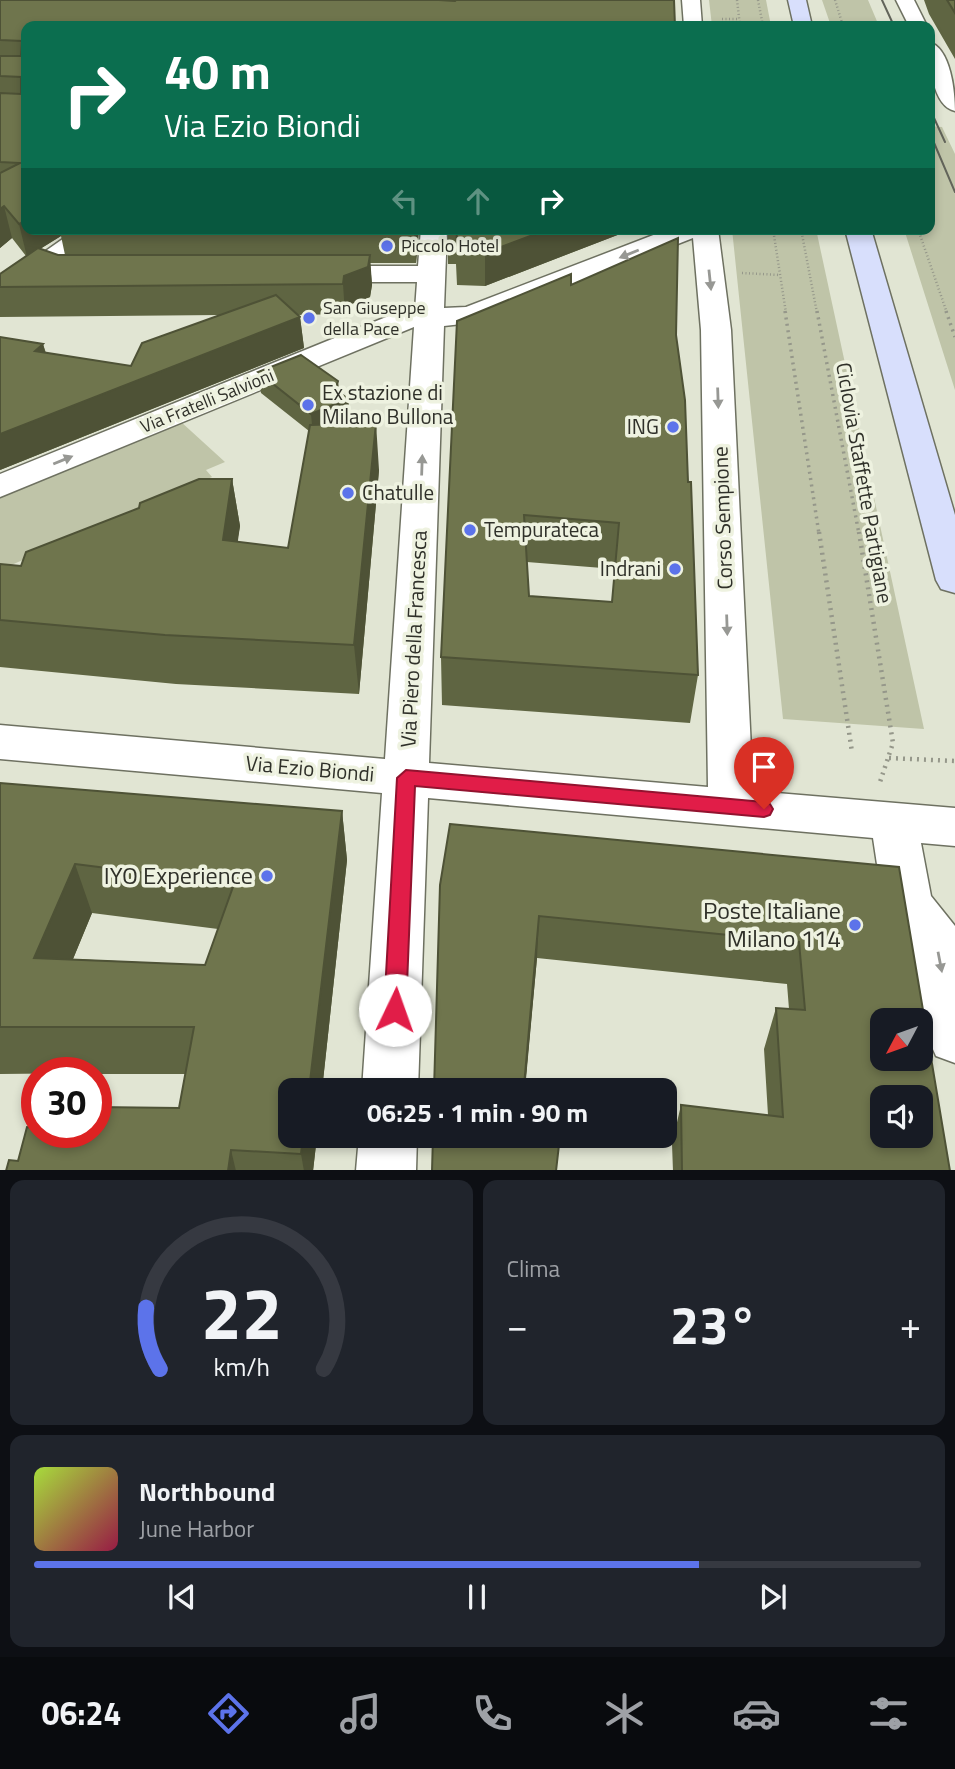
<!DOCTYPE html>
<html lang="it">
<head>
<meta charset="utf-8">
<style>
	:root { --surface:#171b24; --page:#20242c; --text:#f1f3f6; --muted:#9ea1a6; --line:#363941; --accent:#5c73ea }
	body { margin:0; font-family:"Titillium Web",sans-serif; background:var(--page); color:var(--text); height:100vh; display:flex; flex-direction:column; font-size:26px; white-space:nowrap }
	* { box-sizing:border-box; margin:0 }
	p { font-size:23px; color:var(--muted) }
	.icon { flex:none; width:38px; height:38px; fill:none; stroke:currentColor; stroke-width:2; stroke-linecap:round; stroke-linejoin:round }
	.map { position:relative; height:1170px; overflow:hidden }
	.side { display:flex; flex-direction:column; gap:10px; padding:10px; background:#0d0f14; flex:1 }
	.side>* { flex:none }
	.guide { position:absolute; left:21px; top:21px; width:914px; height:214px; border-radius:14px; box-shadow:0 4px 10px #0003; background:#0b6e4f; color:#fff; overflow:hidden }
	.needle { width:46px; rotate:229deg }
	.controls { position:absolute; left:870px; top:1008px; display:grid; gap:14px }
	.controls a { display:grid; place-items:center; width:63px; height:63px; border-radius:14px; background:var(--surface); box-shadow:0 4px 10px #0003; font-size:35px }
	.speed { position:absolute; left:21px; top:1057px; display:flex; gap:14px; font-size:35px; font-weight:700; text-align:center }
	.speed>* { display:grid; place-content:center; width:91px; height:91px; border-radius:50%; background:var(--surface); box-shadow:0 4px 10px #0003; line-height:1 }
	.speed .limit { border:10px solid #d22; background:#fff; color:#111 }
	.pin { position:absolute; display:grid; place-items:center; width:60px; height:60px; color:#fff; margin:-72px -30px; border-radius:50% 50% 50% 0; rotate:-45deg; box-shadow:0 0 7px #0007 }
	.pin .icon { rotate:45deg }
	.me { position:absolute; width:77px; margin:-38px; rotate:3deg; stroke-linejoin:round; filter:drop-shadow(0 0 5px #0008) }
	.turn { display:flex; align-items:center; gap:24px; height:147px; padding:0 28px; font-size:32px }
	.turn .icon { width:91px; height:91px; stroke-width:2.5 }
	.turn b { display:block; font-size:49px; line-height:60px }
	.lanes { display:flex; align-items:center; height:66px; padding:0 28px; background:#0003; justify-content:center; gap:35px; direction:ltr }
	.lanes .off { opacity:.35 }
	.big { font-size:52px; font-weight:700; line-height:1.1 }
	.side .widget { flex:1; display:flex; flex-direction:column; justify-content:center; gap:10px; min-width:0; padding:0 24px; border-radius:14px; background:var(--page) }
	.side .dial { align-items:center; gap:0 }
	.dial svg { height:182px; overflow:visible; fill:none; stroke:var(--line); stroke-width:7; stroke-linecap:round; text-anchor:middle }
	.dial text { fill:var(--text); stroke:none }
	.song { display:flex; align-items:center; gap:21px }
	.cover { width:84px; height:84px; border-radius:10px; background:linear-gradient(135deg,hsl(80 70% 55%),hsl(340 70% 35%)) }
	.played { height:7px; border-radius:4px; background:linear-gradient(90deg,var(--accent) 75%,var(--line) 75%) }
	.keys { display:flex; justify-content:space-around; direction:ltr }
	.heat { display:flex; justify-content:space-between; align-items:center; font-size:38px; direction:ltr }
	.side .tiles { flex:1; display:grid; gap:10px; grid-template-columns:1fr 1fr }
	.widget:last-child { grid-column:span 2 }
	.trip { position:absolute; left:278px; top:1078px; width:399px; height:70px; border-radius:14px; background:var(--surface); box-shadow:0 4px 10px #0003; font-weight:700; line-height:70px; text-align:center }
	.tab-bar { display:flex; height:112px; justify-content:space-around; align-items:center; background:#090b0e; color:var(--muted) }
	.tab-bar .icon { width:49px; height:49px }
	.tab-bar .selected { color:var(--accent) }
	.tab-bar b { font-size:32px; color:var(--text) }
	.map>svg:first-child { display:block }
	.green { fill:#bfc4a8 }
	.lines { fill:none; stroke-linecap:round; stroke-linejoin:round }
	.minor-casing { stroke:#6e7161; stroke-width:3 }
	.secondary-casing { stroke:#6e7161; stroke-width:3 }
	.path-far2 { stroke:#95978a; stroke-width:2.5; stroke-dasharray:1 2.5; stroke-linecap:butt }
	.path-far1 { stroke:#95978a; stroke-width:3.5; stroke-dasharray:2 4.5; stroke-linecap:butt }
	.path { stroke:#95978a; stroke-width:4.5; stroke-dasharray:2 5; stroke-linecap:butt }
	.minor { fill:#fff; fill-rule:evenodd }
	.secondary { fill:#d8dffc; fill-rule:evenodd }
	.tram { stroke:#62645a; stroke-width:2 }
	.wall { fill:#5f6542; fill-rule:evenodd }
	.shaded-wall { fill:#4e5236 }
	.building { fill:#6f754d; stroke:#4e5236; stroke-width:2; fill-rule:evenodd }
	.oneway { fill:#979894 }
	.route { fill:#e11d48; stroke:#92132f; stroke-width:2 }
	.poi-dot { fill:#5c73ea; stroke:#eef2e0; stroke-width:2.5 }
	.labels { text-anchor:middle; stroke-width:7; stroke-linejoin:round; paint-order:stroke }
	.far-poi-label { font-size:18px; fill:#2f3029; stroke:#eef2e0; text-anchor:start }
	.far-street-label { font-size:18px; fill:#2f3029; stroke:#eef2e0 }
	.poi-label { font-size:21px; fill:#2f3029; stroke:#eef2e0; text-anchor:start }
	.street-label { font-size:21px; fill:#2f3029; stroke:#eef2e0 }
	.near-poi-label { font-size:24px; fill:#2f3029; stroke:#eef2e0; text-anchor:end }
</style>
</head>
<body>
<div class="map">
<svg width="955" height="1171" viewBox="0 0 955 1171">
	<rect width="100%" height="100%" fill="#e1e5d3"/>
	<path class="green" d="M709 0H766L771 26H712Z
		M822 0H868L879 26H831Z
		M929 126 942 127 955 154V390L904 229H929Z
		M732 229H816L924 729 783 719Z
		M180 421 225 462 206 470 212 477 0 570V494Z"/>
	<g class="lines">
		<g class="minor-casing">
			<path id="minor" d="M682 0H700L702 26H684Z
				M896 0H914L927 26H909Z
				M929 42C951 48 955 93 955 111 932 106 929 62 929 42Z
				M77 229H109L10 302 0 305V283Z
				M421 229H447L444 308 466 307 669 229H718L731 330 753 791 955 808V846L921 843 931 896 955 926V1063L936 1056 928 1038 911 945 883 904 873 838 428 798 418 1090H362L382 793 0 759V725L385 759 414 327 0 497V474L396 313 415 310 417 282H317L307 280 303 274 307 268 317 266H418ZM693 238 701 330 708 787 429 763 444 326 480 322Z
				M359 1136H417L416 1171H356Z"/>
		</g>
		<g class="secondary-casing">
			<path id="secondary" d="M788 0H806L812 26H794Z
				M845 229H871L955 515V593L941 589 936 580Z"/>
		</g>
		<path class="path-far2" d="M737 0 740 26
			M758 0 763 26
			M835 0 843 26
			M722 19H739
			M773 229 786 313
			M801 229 817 313
			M918 229 947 313
			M742 273 780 275"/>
		<path class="path-far1" d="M785 311 819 534
			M817 311 859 534
			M946 311 955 337"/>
		<path class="path" d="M819 532 852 752
			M859 532 893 743 880 782
			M889 758 955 761"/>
		<use href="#minor" class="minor"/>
		<use href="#secondary" class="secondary"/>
		<path class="tram" d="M882 0 894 26
			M929 107 945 142
			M929 131 955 192"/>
	</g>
	<path class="wall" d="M0 0H674L26 26V229H419L416 263H370L372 285 370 297 346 306 345 314 297 315 300 317 304 348 0 470 43 344 46 353 131 366 219 315 0 317V274L26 256 12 238 0 248ZM61 236 65 255H58L40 249Z
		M924 0H955V59L929 14Z
		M448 229H633L485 286 457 285 456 264H448Z
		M571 285 676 335 688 482 698 675 690 723 442 705 441 657ZM527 562 615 569 612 602 529 596Z
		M258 372 338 381 339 391 348 399 350 419 338 424 379 470 359 694 176 684 0 667V564L21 566 232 479 240 526 237 542 288 548 309 431 261 393Z
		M0 783 342 811 347 860 322 1090H290L317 1136 313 1171H6L18 1161 96 1132 179 1108 185 1074H96V1073L0 1074ZM92 913 218 929 205 965 73 959Z
		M899 867 950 1171H673L672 1144 681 1105 768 1115 764 1049 776 1008 789 1009 787 984 537 958 525 1086 434 1090 440 885Z"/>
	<path class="shaded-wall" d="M4 206 12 238 0 248V209Z
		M26 220V229H59L61 236 27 257 19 224Z
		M415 229H419L416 263 414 231Z
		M549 229H633L485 286V253Z
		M370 255 372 285 370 297 346 306 345 314 343 284 344 276Z
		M300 317 304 348 0 470V434Z
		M43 344 51 375 35 351Z
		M338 381 339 403 348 399 350 419 313 435 311 414 335 389Z
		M376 423 379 470 359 694 354 645Z
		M232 479 240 526 231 589 223 540Z
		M342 811 347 860 322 1090H309Z
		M75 864 92 913 54 1005 34 958Z
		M539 916 537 958 525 1090H523Z
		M303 1136H317L313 1171H304L301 1154Z
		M231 1150 236 1171H228Z"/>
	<path class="building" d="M0 0H439L455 1 456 0H674L675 26H26V220L19 224 4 206 0 209V173L20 163 0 162V93L21 94V77L0 76V56H21L22 41 0 40Z
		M947 0H955V13Z
		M59 229H415L414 231H62Z
		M448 229H549L485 253 456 252 457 231H448Z
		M678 238 676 335 685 400 688 482H691L698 675 441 657 457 321 571 274V285ZM524 515 619 523 612 602 529 596Z
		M38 248 58 255H370L368 267 344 276 343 284 0 287V274Z
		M276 295 300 317 0 434V337L43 344 35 351 131 366 142 343Z
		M301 355 338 381 335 389 348 399 311 414 258 372Z
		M376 423 354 645 165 635 0 620V564L21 566 26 552 139 508 140 503 199 479H232L223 540 288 548 310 425Z
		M0 783 342 811 309 1090H290V1136H303L301 1154 231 1150 228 1171H6L9 1160 18 1161 27 1127 37 1128V1132H96V1107L179 1108 194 1027H0ZM75 864 234 884 205 965 34 958Z
		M450 824 899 867 950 1171H682L681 1105 783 1117 776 1008 805 1010 799 942 539 916 524 1086 551 1090H434L440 885ZM882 1020H920V1059H882ZM882 1097H920V1136H882Z
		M433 1136H560L556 1171H432Z"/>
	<defs><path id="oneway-solid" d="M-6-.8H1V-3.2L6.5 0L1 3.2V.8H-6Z" transform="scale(1.75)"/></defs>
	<g class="oneway">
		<use href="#oneway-solid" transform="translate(629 254) rotate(158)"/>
		<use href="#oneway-solid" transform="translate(710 280) rotate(84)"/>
		<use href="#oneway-solid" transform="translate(718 398) rotate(88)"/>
		<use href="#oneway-solid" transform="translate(63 460) rotate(-22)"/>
		<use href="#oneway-solid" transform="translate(422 465) rotate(-88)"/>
		<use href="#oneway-solid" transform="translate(727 625) rotate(88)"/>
		<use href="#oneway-solid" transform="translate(940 962) rotate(79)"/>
	</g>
	<path class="route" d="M406 770 764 802 770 804 773 809 770 815 764 817 415 786 406 1010 403 1017 395 1020 387 1017 384 1010 397 778Z"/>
	<g class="poi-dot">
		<circle cx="387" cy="246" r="7"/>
		<circle cx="309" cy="318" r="7"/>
		<circle cx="308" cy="405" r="7"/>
		<circle cx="673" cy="427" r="7"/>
		<circle cx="348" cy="493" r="7"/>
		<circle cx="470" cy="530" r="7"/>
		<circle cx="675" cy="569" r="7"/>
		<circle cx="267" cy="876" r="7"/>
		<circle cx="855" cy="925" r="7"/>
	</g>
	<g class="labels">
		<g class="far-poi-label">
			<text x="401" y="252">Piccolo Hotel</text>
			<text x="323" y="314">San Giuseppe<tspan x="323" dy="21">della Pace</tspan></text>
		</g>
		<g class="far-street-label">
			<text transform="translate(207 401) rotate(-22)" y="6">Via Fratelli Salvioni</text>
		</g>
		<g class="poi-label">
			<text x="322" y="400">Ex stazione di<tspan x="322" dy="24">Milano Bullona</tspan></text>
			<text x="659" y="434" text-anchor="end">ING</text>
			<text x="362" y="500">Chatulle</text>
			<text x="484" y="537">Tempurateca</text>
			<text x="661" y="576" text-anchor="end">Indrani</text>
		</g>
		<g class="street-label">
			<text transform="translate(864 483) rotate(80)" y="7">Ciclovia Staffette Partigiane</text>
			<text transform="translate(723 518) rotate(-92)" y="7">Corso Sempione</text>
			<text transform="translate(414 639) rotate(-87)" y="7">Via Piero della Francesca</text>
			<text transform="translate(310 769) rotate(5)" y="7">Via Ezio Biondi</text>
		</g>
		<g class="near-poi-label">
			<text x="253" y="884">IYO Experience</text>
			<text x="841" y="919">Poste Italiane<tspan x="841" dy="28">Milano 114</tspan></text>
		</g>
	</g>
</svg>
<div class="controls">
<a><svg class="needle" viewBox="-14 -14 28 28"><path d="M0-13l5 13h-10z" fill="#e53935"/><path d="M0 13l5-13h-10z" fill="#9ea1a6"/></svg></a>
<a><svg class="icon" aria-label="sound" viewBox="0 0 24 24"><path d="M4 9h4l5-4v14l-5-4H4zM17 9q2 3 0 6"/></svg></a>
</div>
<div class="speed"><div class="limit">30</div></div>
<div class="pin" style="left:764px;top:809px;background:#d93025"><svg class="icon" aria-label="arrive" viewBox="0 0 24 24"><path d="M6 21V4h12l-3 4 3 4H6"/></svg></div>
<svg class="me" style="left:395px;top:1010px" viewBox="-20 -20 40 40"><circle r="19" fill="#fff"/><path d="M0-13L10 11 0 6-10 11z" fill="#e11d48"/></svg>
<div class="trip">06:25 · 1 min · 90 m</div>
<div class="guide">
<div class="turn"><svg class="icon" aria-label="right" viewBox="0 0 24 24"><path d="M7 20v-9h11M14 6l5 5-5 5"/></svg><div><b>40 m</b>Via Ezio Biondi</div></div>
<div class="lanes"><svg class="icon off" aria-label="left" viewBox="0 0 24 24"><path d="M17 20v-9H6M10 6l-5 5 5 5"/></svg><svg class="icon off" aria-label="ahead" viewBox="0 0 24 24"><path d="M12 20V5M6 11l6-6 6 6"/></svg><svg class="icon" aria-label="right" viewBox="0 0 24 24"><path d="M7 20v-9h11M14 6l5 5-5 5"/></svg></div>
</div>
</div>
<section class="side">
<div class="tiles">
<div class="widget dial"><svg viewBox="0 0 100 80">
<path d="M14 69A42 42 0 1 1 86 69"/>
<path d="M14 69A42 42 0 0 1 8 42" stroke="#5c73ea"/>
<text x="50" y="56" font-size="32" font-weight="700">22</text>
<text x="50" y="72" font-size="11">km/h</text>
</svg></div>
<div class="widget"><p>Clima</p>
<div class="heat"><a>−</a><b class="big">23°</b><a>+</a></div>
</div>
<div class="widget">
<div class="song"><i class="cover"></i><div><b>Northbound</b><p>June Harbor</p></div></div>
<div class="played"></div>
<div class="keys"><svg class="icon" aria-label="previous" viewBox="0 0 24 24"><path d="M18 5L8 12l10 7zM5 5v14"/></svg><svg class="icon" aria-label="pause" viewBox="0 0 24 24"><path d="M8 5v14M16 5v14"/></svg><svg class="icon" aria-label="next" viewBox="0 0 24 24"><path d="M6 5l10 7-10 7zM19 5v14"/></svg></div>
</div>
</div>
</section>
<nav class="tab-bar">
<b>06:24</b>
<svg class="icon selected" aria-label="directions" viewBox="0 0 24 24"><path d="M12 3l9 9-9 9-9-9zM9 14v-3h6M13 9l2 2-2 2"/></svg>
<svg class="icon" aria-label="music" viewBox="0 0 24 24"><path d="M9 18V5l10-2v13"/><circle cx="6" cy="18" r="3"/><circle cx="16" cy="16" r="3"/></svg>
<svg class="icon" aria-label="phone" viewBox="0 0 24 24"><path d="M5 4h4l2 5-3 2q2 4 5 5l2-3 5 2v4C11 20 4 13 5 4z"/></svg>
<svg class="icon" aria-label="climate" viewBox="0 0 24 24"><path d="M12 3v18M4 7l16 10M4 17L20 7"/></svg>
<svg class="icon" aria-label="car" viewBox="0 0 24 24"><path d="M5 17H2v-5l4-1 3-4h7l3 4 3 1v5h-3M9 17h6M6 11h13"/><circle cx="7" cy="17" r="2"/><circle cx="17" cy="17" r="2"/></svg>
<svg class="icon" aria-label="filters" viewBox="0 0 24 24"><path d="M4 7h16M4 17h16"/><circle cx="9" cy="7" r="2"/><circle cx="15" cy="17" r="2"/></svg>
</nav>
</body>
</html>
